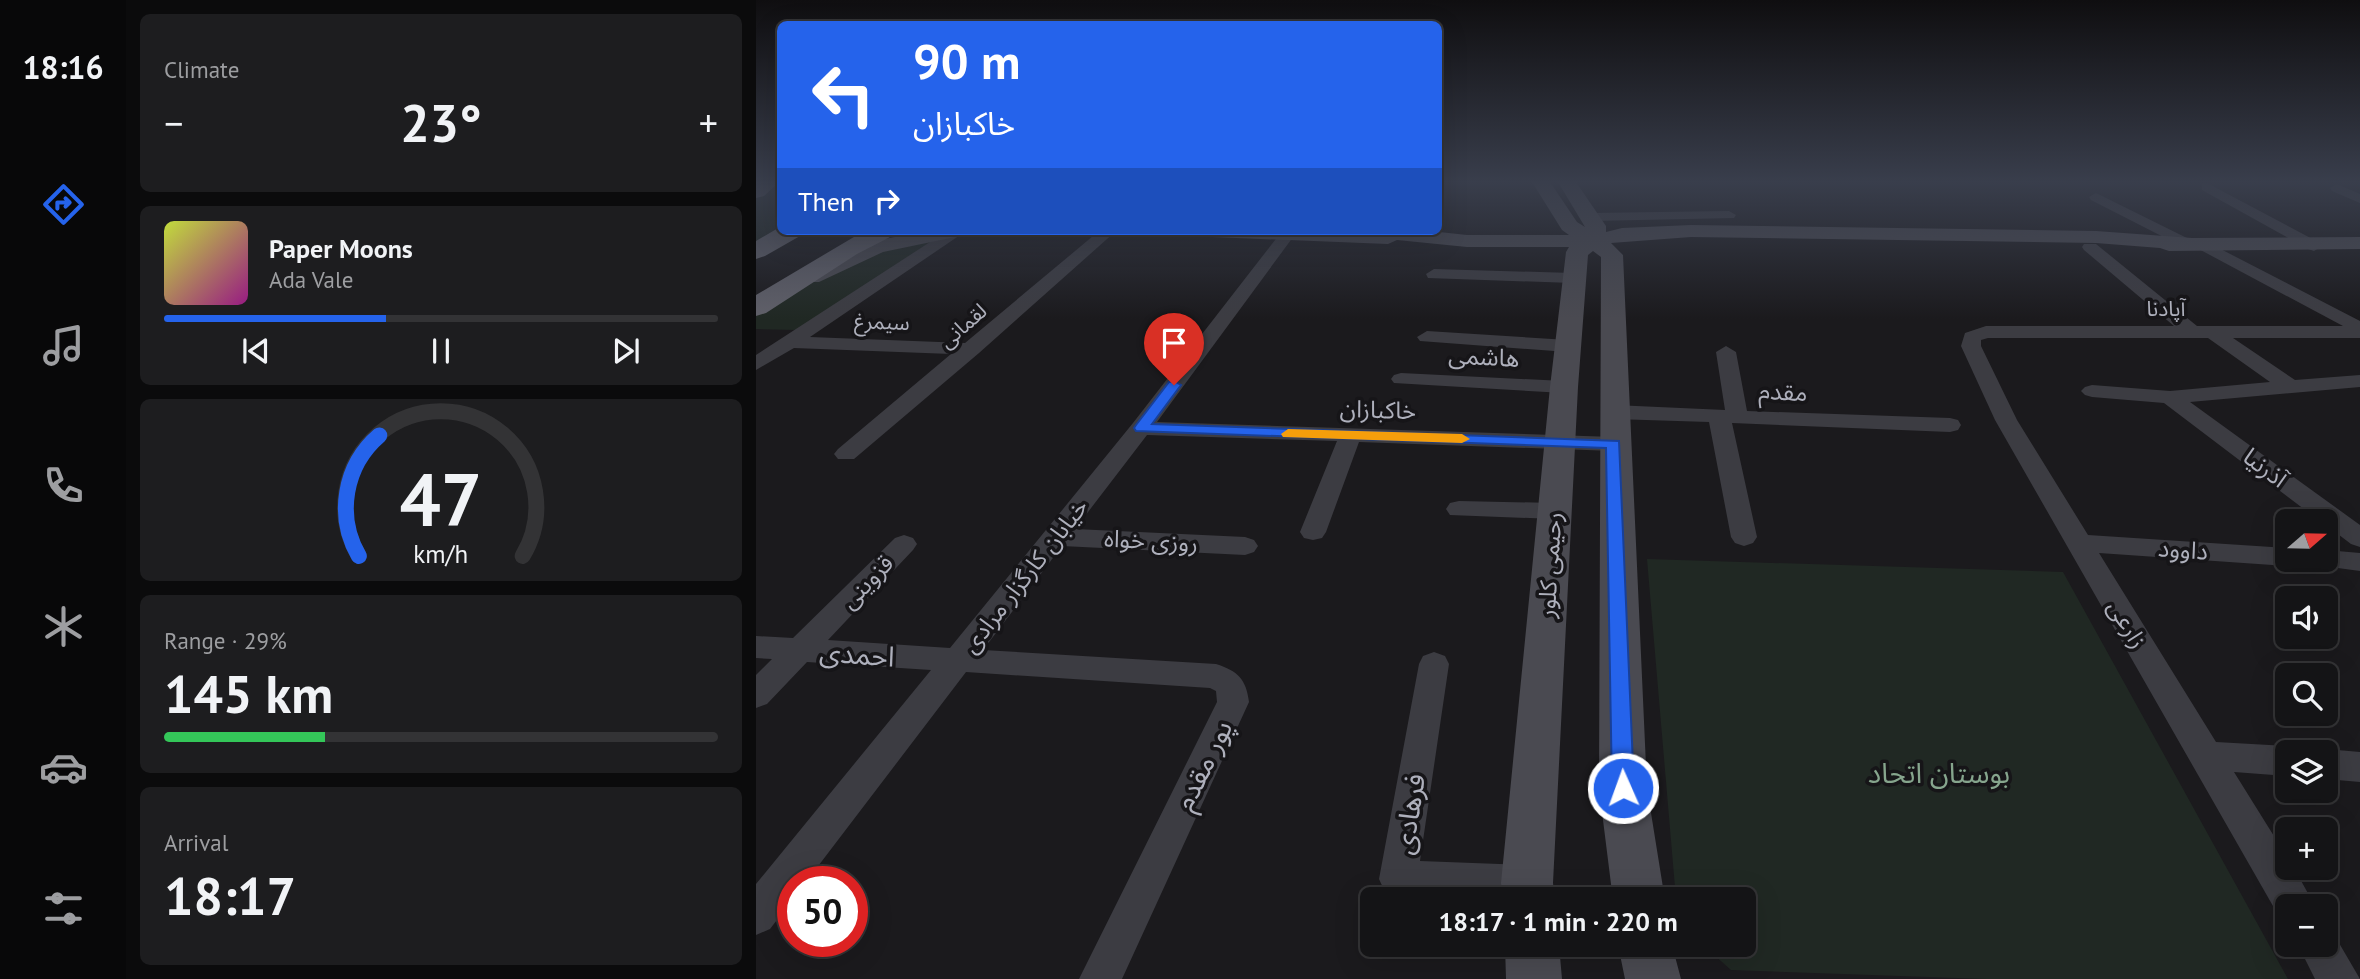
<!DOCTYPE html>
<html lang="en">
<head>
<meta charset="utf-8">
<style>
	:root { --surface:#141416; --page:#1d1d1f; --text:#f1f3f6; --muted:#9d9ea1; --line:#333335; --accent:#2563eb }
	body { margin:0; font-family:"PT Sans","Noto Sans Arabic",sans-serif; background:var(--page); color:var(--text); height:100vh; display:flex; flex-direction:column; font-size:26px; white-space:nowrap }
	* { box-sizing:border-box; margin:0 }
	p { font-size:23px; color:var(--muted) }
	.icon { flex:none; width:38px; height:38px; fill:none; stroke:currentColor; stroke-width:2; stroke-linecap:round; stroke-linejoin:round }
	.map { position:relative; flex:1; overflow:hidden }
	.panel { display:flex; flex-direction:column; gap:14px; padding:14px; background:#0b0b0c; width:630px }
	.panel>* { flex:none }
	.banner { position:absolute; left:21px; top:21px; width:665px; height:214px; border-radius:10px; box-shadow:0 7px 28px #0002,0 0 0 2px var(--line); background:#2563eb; color:#fff; overflow:hidden }
	.needle { width:46px; rotate:70deg }
	.tools { position:absolute; left:1519px; top:509px; display:grid; gap:14px }
	.tools a { display:grid; place-items:center; width:63px; height:63px; border-radius:10px; background:var(--surface); box-shadow:0 7px 28px #0002,0 0 0 2px var(--line); font-size:35px }
	.speed { position:absolute; left:21px; top:866px; display:flex; gap:14px; font-size:35px; font-weight:700; text-align:center }
	.speed>* { display:grid; place-content:center; width:91px; height:91px; border-radius:50%; background:var(--surface); box-shadow:0 7px 28px #0002,0 0 0 2px var(--line); line-height:1 }
	.speed .limit { border:10px solid #d22; background:#fff; color:#111 }
	.pin { position:absolute; display:grid; place-items:center; width:60px; height:60px; color:#fff; margin:-72px -30px; border-radius:50% 50% 50% 0; rotate:-45deg; box-shadow:0 0 7px #0007 }
	.pin .icon { rotate:45deg }
	.me { position:absolute; width:77px; margin:-38px; rotate:358deg; stroke-linejoin:round; filter:drop-shadow(0 0 5px #0008) }
	.turn { display:flex; align-items:center; gap:24px; height:147px; padding:0 21px; font-size:32px }
	.turn .icon { width:91px; height:91px; stroke-width:2.5 }
	.turn b { display:block; font-size:49px; line-height:60px }
	.then { display:flex; align-items:center; height:66px; padding:0 21px; background:#0003; gap:14px; font-size:26px }
	.big { font-size:52px; font-weight:600; line-height:1.1 }
	.panel .card { flex:1; display:flex; flex-direction:column; justify-content:center; gap:10px; min-width:0; padding:0 24px; border-radius:10px; background:var(--page) }
	.panel .dial { align-items:center; gap:0 }
	.dial svg { height:182px; overflow:visible; fill:none; stroke:var(--line); stroke-width:7; stroke-linecap:round; text-anchor:middle }
	.dial text { fill:var(--text); stroke:none }
	.song { display:flex; align-items:center; gap:21px }
	.cover { width:84px; height:84px; border-radius:10px; background:linear-gradient(135deg,hsl(70 70% 55%),hsl(310 70% 35%)) }
	.played { height:7px; border-radius:4px; background:linear-gradient(90deg,var(--accent) 40%,var(--line) 40%) }
	.keys { display:flex; justify-content:space-around; direction:ltr }
	.heat { display:flex; justify-content:space-between; align-items:center; font-size:38px; direction:ltr }
	.charge { height:10px; border-radius:5px; background:linear-gradient(90deg,#34c759 29%,var(--line) 0) }
	.trip { position:absolute; left:604px; top:887px; width:396px; height:70px; border-radius:10px; background:var(--surface); box-shadow:0 7px 28px #0002,0 0 0 2px var(--line); font-weight:600; line-height:70px; text-align:center }
	main { display:flex; flex:1; min-height:0 }
	.dock { display:flex; flex-direction:column; width:126px; justify-content:space-around; align-items:center; background:#080809; color:var(--muted) }
	.dock .icon { width:49px; height:49px }
	.dock .on { color:var(--accent) }
	.dock b { font-size:32px; color:var(--text) }
	.map>svg:first-child { display:block }
	.green { fill:#202823 }
	.lines { fill:none; stroke-linecap:round; stroke-linejoin:round }
	.minor { fill:#3c3c42; fill-rule:evenodd }
	.secondary { fill:#4a4a51; fill-rule:evenodd }
	.trunk { fill:#606069; fill-rule:evenodd }
	.route { fill:#2563eb; stroke:#184099; stroke-width:2 }
	.slow { fill:#f59e0b }
	.labels { text-anchor:middle; stroke-width:7; stroke-linejoin:round; paint-order:stroke }
	.far-street-label { font-size:21px; fill:#aeb0bc; stroke:#161518 }
	.street-label { font-size:24px; fill:#aeb0bc; stroke:#161518 }
	.near-street-label { font-size:28px; fill:#aeb0bc; stroke:#161518 }
	.near-park-label { font-size:28px; fill:#86a58d; stroke:#161518 }
</style>
</head>
<body>
<main>
<nav class="dock">
<b>18:16</b>
<svg class="icon on" aria-label="directions" viewBox="0 0 24 24"><path d="M12 3l9 9-9 9-9-9zM9 14v-3h6M13 9l2 2-2 2"/></svg>
<svg class="icon" aria-label="music" viewBox="0 0 24 24"><path d="M9 18V5l10-2v13"/><circle cx="6" cy="18" r="3"/><circle cx="16" cy="16" r="3"/></svg>
<svg class="icon" aria-label="phone" viewBox="0 0 24 24"><path d="M5 4h4l2 5-3 2q2 4 5 5l2-3 5 2v4C11 20 4 13 5 4z"/></svg>
<svg class="icon" aria-label="climate" viewBox="0 0 24 24"><path d="M12 3v18M4 7l16 10M4 17L20 7"/></svg>
<svg class="icon" aria-label="car" viewBox="0 0 24 24"><path d="M5 17H2v-5l4-1 3-4h7l3 4 3 1v5h-3M9 17h6M6 11h13"/><circle cx="7" cy="17" r="2"/><circle cx="17" cy="17" r="2"/></svg>
<svg class="icon" aria-label="filters" viewBox="0 0 24 24"><path d="M4 7h16M4 17h16"/><circle cx="9" cy="7" r="2"/><circle cx="15" cy="17" r="2"/></svg>
</nav>
<section class="panel">
<div class="card"><p>Climate</p>
<div class="heat"><a>−</a><b class="big">23°</b><a>+</a></div>
</div>
<div class="card">
<div class="song"><i class="cover"></i><div><b>Paper Moons</b><p>Ada Vale</p></div></div>
<div class="played"></div>
<div class="keys"><svg class="icon" aria-label="previous" viewBox="0 0 24 24"><path d="M18 5L8 12l10 7zM5 5v14"/></svg><svg class="icon" aria-label="pause" viewBox="0 0 24 24"><path d="M8 5v14M16 5v14"/></svg><svg class="icon" aria-label="next" viewBox="0 0 24 24"><path d="M6 5l10 7-10 7zM19 5v14"/></svg></div>
</div>
<div class="card dial"><svg viewBox="0 0 100 80">
<path d="M14 69A42 42 0 1 1 86 69"/>
<path d="M14 69A42 42 0 0 1 23 16" stroke="#2563eb"/>
<text x="50" y="56" font-size="32" font-weight="700">47</text>
<text x="50" y="72" font-size="11">km/h</text>
</svg></div>
<div class="card"><p>Range · 29%</p><b class="big">145 km</b><div class="charge"></div></div>
<div class="card"><p>Arrival</p><b class="big">18:17</b></div>
</section>
<div class="map">
<svg width="1604" height="979" viewBox="0 0 1604 979">
	<rect width="100%" height="100%" fill="#1b1a1d"/>
	<path class="green" d="M20 182H24V228L0 242V197Z
		M185 236 41 330 0 329V316L50 285 107 256Z
		M891 559 1307 572 1532 979H1230L975 970 947 945H987V900L920 899Z"/>
	<g class="lines">
		<path class="minor" d="M1451 183 1564 243 1566 246 1558 251 1552 249 1446 190V184Z
			M1581 184 1604 194V203L1576 191 1574 188Z
			M1340 193 1439 242H1451L1604 321V338H1477L1539 380 1604 375V387L1434 402 1604 525V547L1595 544 1570 525V522H1565L1408 403 1336 397 1329 395 1325 391 1329 387 1336 385 1414 391 1514 382 1452 338H1232L1225 340V346L1261 420 1332 535 1531 548V560H1543L1531 566 1343 553 1460 742 1531 746 1543 751 1531 752V776L1478 772 1531 857V868H1538L1559 906H1531V922L1525 920 1239 420 1205 346 1209 333 1230 326H1418L1328 250 1326 247 1328 244H1340L1441 326H1587L1439 247H1427L1335 200 1333 197Z
			M973 211 980 215 978 218 835 221 828 217 835 213Z
			M191 231H210L54 337 209 343 343 231H360L223 353 98 459H82L78 454 82 449 195 354 38 348 0 370V355Z
			M526 231 540 233 401 422 858 437 866 439 869 444 866 449 858 451 603 442 570 532 566 538 557 540 548 538 544 532 581 441 391 435 319 529 489 537 498 540 502 546 498 552 489 555 306 546 227 650 460 664C482 671 490 679 493 702L366 979H323L461 702 460 691 454 688 210 672 50 882H37V899L14 929 0 935V884L175 670 51 662 11 704 0 708V675L16 659 0 658V636L37 638 139 538 148 535 157 538 161 544 157 550 72 640 194 648 377 423Z
			M678 269 817 273 826 278 817 283 672 278 670 274Z
			M671 331 812 340 822 346 812 352 664 341 661 337Z
			M970 346 980 352 991 411 1194 418 1202 420 1205 425 1202 430 1194 432 976 423 1001 537 997 543 988 546 979 543 975 537 953 422 858 419 850 417 847 412 850 407 858 405 969 410 960 352Z
			M645 373 808 381 815 383 818 387 815 391 808 393 638 383 635 379 638 375Z
			M703 501 798 503 807 505 811 511 807 517 798 519 694 515 690 509 694 503Z
			M1570 550 1604 553V571L1560 565 1557 560H1570Z
			M678 652 689 656 693 664 664 861 771 865 785 870 790 883 785 896 776 900C738 900 662 905 629 892L623 879 663 664 667 656Z
			M1570 749 1604 752V782L1570 779V752H1561Z
			M1570 928 1576 931 1604 979H1559L1542 945H1570Z"/>
		<path class="secondary" d="M776 182H794L821 222 829 227 802 182H820L850 226V232L866 228 935 225 1340 231 1436 238 1604 237V249L1413 251 1404 248 1340 243 935 237 855 243 867 255 891 788 909 900H857L843 788 845 257 837 251 832 255 822 387 797 883 799 900H747L745 883 794 387 810 252 813 247H711L641 240 632 244 456 237 449 235 446 231H674L711 235H813L806 230Z
			M170 231H212L209 235 127 252 63 282H47L43 277 47 272 113 242Z
			M749 945H803L806 979H750Z
			M862 945H916L925 979H869Z"/>
		<path class="trunk" d="M0 182H23L8 196 0 198Z
			M24 227V231H47L44 236 9 256 0 259V241Z
			M108 231H139L136 236 101 254 10 313 0 316V295Z"/>
	</g>
	<linearGradient id="sky" x2="0" y2="1"><stop stop-color="#0f0e10"/><stop offset="0.57" stop-color="#393e4c"/><stop offset="1" stop-color="#393e4c" stop-opacity="0"/></linearGradient>
	<rect width="1604" height="319" fill="url(#sky)"/>
	<path class="route" d="M418 381 425 385 396 424 863 441 878 788 875 795 867 798 859 795 856 788 850 448 380 431 378 428 380 425 413 382Z"/>
	<path class="slow" d="M532 429 706 434 714 439 706 443 527 437 525 434Z"/>
	<g class="labels">
		<g class="far-street-label">
			<text x="1410" y="316">آپادنا</text>
			<text transform="translate(126 322) rotate(2)" y="7">سیمرغ</text>
			<text transform="translate(207 326) rotate(-41)" y="7">لقمانی</text>
		</g>
		<g class="street-label">
			<text transform="translate(728 357) rotate(3)" y="8">هاشمی</text>
			<text transform="translate(1027 392) rotate(3)" y="8">مقدم</text>
			<text transform="translate(622 410) rotate(2)" y="8">خاکبازان</text>
			<text transform="translate(1509 468) rotate(37)" y="8">آذرنیا</text>
			<text transform="translate(395 541) rotate(3)" y="8">روزی خواه</text>
			<text transform="translate(1427 550) rotate(4)" y="8">داوود</text>
			<text transform="translate(794 565) rotate(-86)" y="8">رحیمی کلور</text>
			<text transform="translate(269 576) rotate(-52)" y="8">خیابان کارگزار مرادی</text>
			<text transform="translate(111 582) rotate(-46)" y="8">قزوینی</text>
			<text transform="translate(1371 624) rotate(59)" y="8">زارعی</text>
		</g>
		<g class="near-street-label">
			<text transform="translate(101 654) rotate(4)" y="10">احمدی</text>
			<text transform="translate(447 765) rotate(-64)" y="10">پور مقدم</text>
			<text transform="translate(653 814) rotate(-81)" y="10">فرهادی</text>
		</g>
		<g class="near-park-label">
			<text x="1183" y="783">بوستان اتحاد</text>
		</g>
	</g>
</svg>
<div class="tools">
<a><svg class="needle" viewBox="-14 -14 28 28"><path d="M0-13l5 13h-10z" fill="#e53935"/><path d="M0 13l5-13h-10z" fill="#9d9ea1"/></svg></a>
<a><svg class="icon" aria-label="sound" viewBox="0 0 24 24"><path d="M4 9h4l5-4v14l-5-4H4zM17 9q2 3 0 6"/></svg></a>
<a><svg class="icon" aria-label="search" viewBox="0 0 24 24"><circle cx="10" cy="10" r="6"/><path d="M15 15l6 6"/></svg></a>
<a><svg class="icon" aria-label="layers" viewBox="0 0 24 24"><path d="M12 4l9 5-9 5-9-5zM3 14l9 5 9-5"/></svg></a>
<a>+</a>
<a>−</a>
</div>
<div class="speed"><div class="limit">50</div></div>
<div class="pin" style="left:418px;top:385px;background:#d93025"><svg class="icon" aria-label="arrive" viewBox="0 0 24 24"><path d="M6 21V4h12l-3 4 3 4H6"/></svg></div>
<svg class="me" style="left:867px;top:788px" viewBox="-20 -20 40 40"><circle r="17" fill="#2563eb" stroke="#fff" stroke-width="3"/><path d="M0-11L8 9 0 5-8 9z" fill="#fff"/></svg>
<div class="trip">18:17 · 1 min · 220 m</div>
<div class="banner">
<div class="turn"><svg class="icon" aria-label="left" viewBox="0 0 24 24"><path d="M17 20v-9H6M10 6l-5 5 5 5"/></svg><div><b>90 m</b>خاکبازان</div></div>
<div class="then">Then<svg class="icon" aria-label="right" viewBox="0 0 24 24"><path d="M7 20v-9h11M14 6l5 5-5 5"/></svg></div>
</div>
</div>
</main>
</body>
</html>
